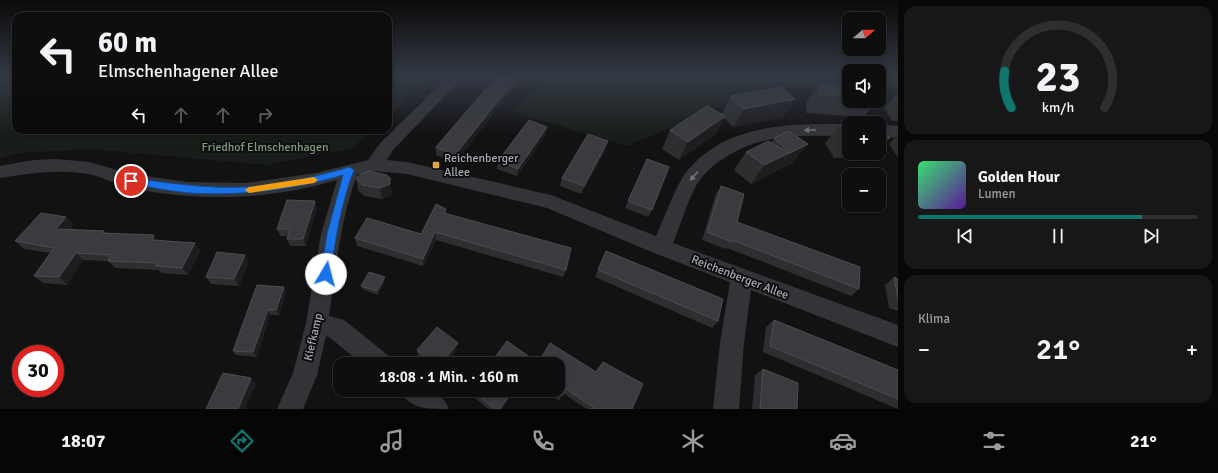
<!DOCTYPE html>
<html lang="de">
<head>
<meta charset="utf-8">
<style>
	:root { --surface:#0e0e0e; --page:#171717; --text:#f1f3f6; --muted:#9b9c9e; --line:#2e2e2e; --accent:#0f766e }
	body { margin:0; font-family:Signika,sans-serif; background:var(--page); color:var(--text); height:100vh; display:flex; flex-direction:column; font-size:15px; white-space:nowrap }
	* { box-sizing:border-box; margin:0 }
	p { font-size:13px; color:var(--muted) }
	.icon { flex:none; width:22px; height:22px; fill:none; stroke:currentColor; stroke-width:2; stroke-linecap:round; stroke-linejoin:round }
	.map { position:relative; flex:1; overflow:hidden }
	.panel { display:flex; flex-direction:column; gap:6px; padding:6px; background:#080808; width:320px }
	.panel>* { flex:none }
	.banner { position:absolute; left:12px; top:12px; width:380px; height:122px; border-radius:12px; box-shadow:0 2px 6px #0003,0 0 0 1px var(--line); background:#0e0e0e; color:var(--text); overflow:hidden }
	.needle { width:26px; rotate:70deg }
	.controls { position:absolute; left:842px; top:12px; display:grid; gap:8px }
	.controls a { display:grid; place-items:center; width:44px; height:44px; border-radius:8px; background:var(--surface); box-shadow:0 2px 6px #0003,0 0 0 1px var(--line); font-size:20px }
	.speed { position:absolute; left:12px; top:345px; display:flex; gap:8px; font-size:20px; font-weight:700; text-align:center }
	.speed>* { display:grid; place-content:center; width:52px; height:52px; border-radius:50%; background:var(--surface); box-shadow:0 2px 6px #0003,0 0 0 1px var(--line); line-height:1 }
	.speed .limit { border:6px solid #d22; background:#fff; color:#111 }
	.pin { position:absolute; display:grid; place-items:center; width:34px; height:34px; color:#fff; margin:-17px; border:2px solid #fff; border-radius:50%; box-shadow:0 1px 4px #0007 }
	.me { position:absolute; width:44px; margin:-22px; rotate:8deg; stroke-linejoin:round; filter:drop-shadow(0 0 3px #0008) }
	.turn { display:flex; align-items:center; gap:14px; height:84px; padding:0 20px; font-size:18px }
	.turn .icon { width:52px; height:52px; stroke-width:2.5 }
	.turn b { display:block; font-size:28px; line-height:34px }
	.lanes { display:flex; align-items:center; height:38px; padding:0 20px; background:#0003; justify-content:center; gap:20px; direction:ltr }
	.lanes .off { opacity:.35 }
	.big { font-size:30px; font-weight:600; line-height:1.1 }
	.panel .card { flex:1; display:flex; flex-direction:column; justify-content:center; gap:6px; min-width:0; padding:0 14px; border-radius:12px; background:var(--page) }
	.panel .dial { align-items:center; gap:0 }
	.dial svg { height:104px; overflow:visible; fill:none; stroke:var(--line); stroke-width:7; stroke-linecap:round; text-anchor:middle }
	.dial text { fill:var(--text); stroke:none }
	.song { display:flex; align-items:center; gap:12px }
	.cover { width:48px; height:48px; border-radius:6px; background:linear-gradient(135deg,hsl(140 70% 55%),hsl(270 70% 35%)) }
	.played { height:4px; border-radius:2px; background:linear-gradient(90deg,var(--accent) 80%,var(--line) 80%) }
	.keys { display:flex; justify-content:space-around; direction:ltr }
	.heat { display:flex; justify-content:space-between; align-items:center; font-size:22px; direction:ltr }
	.trip { position:absolute; left:333px; top:357px; width:232px; height:40px; border-radius:12px; background:var(--surface); box-shadow:0 2px 6px #0003,0 0 0 1px var(--line); font-weight:600; line-height:40px; text-align:center }
	.tab-bar { display:flex; height:64px; justify-content:space-around; align-items:center; background:#060606; color:var(--muted) }
	.tab-bar .icon { width:28px; height:28px }
	.tab-bar .active { color:var(--accent) }
	.tab-bar b { font-size:18px; color:var(--text) }
	main { display:flex; flex:1; min-height:0 }
	.map>svg:first-child { display:block }
	.green { fill:#191d19 }
	.lines { fill:none; stroke-linecap:round; stroke-linejoin:round }
	.street { fill:#333438; fill-rule:evenodd }
	.wall { fill:#2e2e31 }
	.shaded-wall { fill:#1d1d1f }
	.building { fill:#3b3b3f; stroke:#4b4d51 }
	.oneway { fill:#72747b }
	.route { fill:#1a73e8; stroke:#114b97 }
	.slow { fill:#f59e0b }
	.poi-dot { fill:#dca641; stroke:#0d0d0e; stroke-width:1.5 }
	.labels { text-anchor:middle; stroke-width:4; stroke-linejoin:round; paint-order:stroke }
	.park-label { font-size:12px; fill:#7e9b7f; stroke:#0d0d0e }
	.poi-label { font-size:12px; fill:#a5a9b2; stroke:#0d0d0e; text-anchor:start }
	.street-label { font-size:12px; fill:#a5a9b2; stroke:#0d0d0e }
</style>
</head>
<body>
<main>
<div class="map">
<svg width="898" height="409" viewBox="0 0 898 409">
	<rect width="100%" height="100%" fill="#121213"/>
	<path class="green" d="M0 77H16V130H373L352 148 268 165 91 149 17 153 0 159Z
		M388 77H435L388 117Z
		M545 77H849V88H766L627 146 510 111Z
		M879 77H898V89H879Z"/>
	<g class="lines">
		<path class="street" d="M448 77H463L393 150 387 160 407 162 551 195 656 236C662 222 668 208 674 194 677 188 680 181 684 175 724 122 789 124 849 124V136C805 136 764 132 726 157 715 163 704 173 697 184 687 202 681 224 673 243L898 325V347L751 290 744 343 739 409H713L720 343 730 282 654 253 547 208 407 174 374 171 357 175C340 220 336 269 329 316L344 320 389 356 392 364H362L329 337 326 336 317 375 303 409H277L293 373 306 323 321 234 337 180C271 200 198 202 131 188 117 185 103 177 88 174 58 169 29 173 0 178V166L33 160 56 159 89 162 131 174 188 182 247 183 316 173 368 160 381 142Z
			M879 124 898 126V138L879 136Z
			M399 390C422 390 439 385 449 409 426 409 410 409 399 390Z"/>
	</g>
	<path class="wall" d="M522 77 455 163 436 155V147Z
		M819 85H849V101H877L864 117 806 113V103Z
		M898 92V121H892L884 108Z
		M731 96 795 99 783 117 733 127 724 118 715 135 679 160 662 149 670 130 722 114Z
		M849 124V153H876L872 156 834 158 825 143 840 125Z
		M879 126 890 138 879 149Z
		M789 131 794 162 751 184 734 170 746 152 771 143 774 138Z
		M898 134V158L889 144Z
		M546 135 517 176 497 169 498 161Z
		M606 149 581 194 560 186 562 178Z
		M647 159 652 210 648 217 625 208Z
		M356 178 392 190V195L382 199 364 196 358 190Z
		M721 186 737 222 859 289 851 296 727 248 726 249 702 240 716 194Z
		M315 201 317 208 306 246H290L287 239 288 236H280L277 229Z
		M446 209V213L566 270 563 277 436 240 423 266 357 246 355 238 421 234Z
		M74 224 70 229 104 231 106 233 158 240 195 243 200 251 188 275 162 273 159 270 115 268 108 261 83 260 67 285 43 283 34 276 50 253 24 249 15 241Z
		M606 251 718 321 712 328 595 277Z
		M249 262 239 286 211 284 206 277Z
		M385 277V281L378 295 362 289 361 286Z
		M894 277 898 279V311L889 308 885 285Z
		M284 287 286 292 279 315H270L257 357 236 355 233 351Z
		M774 320 898 370V409L763 352 766 327Z
		M457 349 446 364H427L418 357 417 350Z
		M538 363 632 409H587L563 393 559 401 544 390H558Z
		M763 369 797 409H752L755 375Z
		M470 390H515L502 409H488L470 394Z"/>
	<path class="shaded-wall" d="M517 77H522L455 163V155Z
		M795 99 783 117 733 127 744 109Z
		M725 116 715 135 679 160 688 142Z
		M547 127 546 135 517 176 518 169Z
		M608 141 606 149 581 194 584 186Z
		M808 144 794 162 776 171 790 153Z
		M789 153 775 172 751 184 764 165Z
		M390 178 392 195 382 199 380 188Z
		M315 201 317 208 306 246 303 239Z
		M66 217 74 224 64 236 56 229Z
		M435 232 436 240 423 266V259Z
		M154 235 160 243 152 240Z
		M195 243 200 251 188 275 182 268Z
		M76 253 83 260 67 285 59 277Z
		M245 255 249 262 239 286 234 279Z
		M385 277V281L378 295 377 291Z
		M284 287 286 292 279 315 276 310Z
		M268 310 270 315 257 357 253 352Z
		M458 343 457 349 446 364H441Z
		M251 378 256 384 245 409H238Z
		M513 390H515L502 409H500Z"/>
	<path class="building" d="M496 77H517L455 155 436 147Z
		M819 85H849V96L819 94Z
		M781 87 795 99 744 109 731 96Z
		M707 106 725 116 688 142 670 130Z
		M529 120 547 127 518 169 498 161Z
		M849 124V138L840 125Z
		M879 126 890 138H879Z
		M789 131 808 144 790 153 774 138Z
		M588 134 608 141 584 186 562 178Z
		M768 141 789 153 764 165 746 152Z
		M647 159 669 167 652 210 628 201Z
		M369 171 387 175 390 178V184L380 188 362 185 356 178 363 173Z
		M721 186 744 194 737 222 860 267 859 289 732 240V242L707 232Z
		M287 200 315 201 303 239H287L290 229H277Z
		M436 204 446 209 444 213 571 248 566 270 435 232 423 259 355 238 367 218 421 234Z
		M41 213 66 217 56 229 104 231 102 233 154 235 152 240 195 243 182 268 156 266 157 263 108 261 111 255 76 253 59 277 34 276 54 248 15 241Z
		M606 251 723 299 718 321 598 270Z
		M217 252 245 255 234 279 206 277Z
		M369 272 385 277 377 291 361 286Z
		M894 277 898 279V299Z
		M257 285 284 287 276 310H268L253 352 233 351Z
		M774 320 898 370V399L770 346Z
		M437 327 458 343 441 364H434L417 350Z
		M507 341 538 363 550 343 596 372 603 362 643 384 632 409H591L593 407 566 389 562 396 553 390H558V364H490Z
		M763 369 798 383 797 409H760Z
		M223 373 251 378 238 409H206Z
		M471 390H513L500 409H495Z"/>
	<defs><path id="oneway-solid" d="M-6-.8H1V-3.2L6.5 0L1 3.2V.8H-6Z"/></defs>
	<g class="oneway">
		<use href="#oneway-solid" transform="translate(810 130) rotate(-180)"/>
		<use href="#oneway-solid" transform="translate(694 176) rotate(131)"/>
	</g>
	<linearGradient id="sky" x2="0" y2="1"><stop stop-color="#0a0a0a"/><stop offset="0.57" stop-color="#333944"/><stop offset="1" stop-color="#333944" stop-opacity="0"/></linearGradient>
	<rect width="898" height="134" fill="url(#sky)"/>
	<path class="route" d="M350 167 354 170C341 204 335 239 331 274L329 277 326 279 322 277 321 274 327 234 343 175C293 190 241 196 189 193 169 191 150 187 131 184L126 181 131 178C169 183 208 189 247 187 282 185 317 176 350 167Z"/>
	<path class="slow" d="M314 177 318 180 314 183 249 193 245 190 249 187Z"/>
	<rect class="poi-dot" x="432" y="161" width="8" height="8" rx="2"/>
	<g class="labels">
		<g class="park-label">
			<text x="265" y="151">Friedhof Elmschenhagen</text>
		</g>
		<g class="poi-label">
			<text x="444" y="162">Reichenberger<tspan x="444" dy="14">Allee</tspan></text>
		</g>
		<g class="street-label">
			<text transform="translate(740 277) rotate(21)" y="4">Reichenberger Allee</text>
			<text transform="translate(313 337) rotate(-77)" y="4">Kiefkamp</text>
		</g>
	</g>
</svg>
<div class="controls">
<a><svg class="needle" viewBox="-14 -14 28 28"><path d="M0-13l5 13h-10z" fill="#e53935"/><path d="M0 13l5-13h-10z" fill="#9b9c9e"/></svg></a>
<a><svg class="icon" aria-label="sound" viewBox="0 0 24 24"><path d="M4 9h4l5-4v14l-5-4H4zM17 9q2 3 0 6"/></svg></a>
<a>+</a>
<a>−</a>
</div>
<div class="speed"><div class="limit">30</div></div>
<div class="pin" style="left:131px;top:181px;background:#d93025"><svg class="icon" aria-label="arrive" viewBox="0 0 24 24"><path d="M6 21V4h12l-3 4 3 4H6"/></svg></div>
<svg class="me" style="left:326px;top:274px" viewBox="-20 -20 40 40"><circle r="19" fill="#fff"/><path d="M0-13L10 11 0 6-10 11z" fill="#1a73e8"/></svg>
<div class="trip">18:08 · 1 Min. · 160 m</div>
<div class="banner">
<div class="turn"><svg class="icon" aria-label="left" viewBox="0 0 24 24"><path d="M17 20v-9H6M10 6l-5 5 5 5"/></svg><div><b>60 m</b>Elmschenhagener Allee</div></div>
<div class="lanes"><svg class="icon" aria-label="left" viewBox="0 0 24 24"><path d="M17 20v-9H6M10 6l-5 5 5 5"/></svg><svg class="icon off" aria-label="ahead" viewBox="0 0 24 24"><path d="M12 20V5M6 11l6-6 6 6"/></svg><svg class="icon off" aria-label="ahead" viewBox="0 0 24 24"><path d="M12 20V5M6 11l6-6 6 6"/></svg><svg class="icon off" aria-label="right" viewBox="0 0 24 24"><path d="M7 20v-9h11M14 6l5 5-5 5"/></svg></div>
</div>
</div>
<section class="panel">
<div class="card dial"><svg viewBox="0 0 100 80">
<path d="M14 69A42 42 0 1 1 86 69"/>
<path d="M14 69A42 42 0 0 1 9 41" stroke="#0f766e"/>
<text x="50" y="56" font-size="32" font-weight="700">23</text>
<text x="50" y="72" font-size="11">km/h</text>
</svg></div>
<div class="card">
<div class="song"><i class="cover"></i><div><b>Golden Hour</b><p>Lumen</p></div></div>
<div class="played"></div>
<div class="keys"><svg class="icon" aria-label="previous" viewBox="0 0 24 24"><path d="M18 5L8 12l10 7zM5 5v14"/></svg><svg class="icon" aria-label="pause" viewBox="0 0 24 24"><path d="M8 5v14M16 5v14"/></svg><svg class="icon" aria-label="next" viewBox="0 0 24 24"><path d="M6 5l10 7-10 7zM19 5v14"/></svg></div>
</div>
<div class="card"><p>Klima</p>
<div class="heat"><a>−</a><b class="big">21°</b><a>+</a></div>
</div>
</section>
</main>
<nav class="tab-bar">
<b>18:07</b>
<svg class="icon active" aria-label="directions" viewBox="0 0 24 24"><path d="M12 3l9 9-9 9-9-9zM9 14v-3h6M13 9l2 2-2 2"/></svg>
<svg class="icon" aria-label="music" viewBox="0 0 24 24"><path d="M9 18V5l10-2v13"/><circle cx="6" cy="18" r="3"/><circle cx="16" cy="16" r="3"/></svg>
<svg class="icon" aria-label="phone" viewBox="0 0 24 24"><path d="M5 4h4l2 5-3 2q2 4 5 5l2-3 5 2v4C11 20 4 13 5 4z"/></svg>
<svg class="icon" aria-label="climate" viewBox="0 0 24 24"><path d="M12 3v18M4 7l16 10M4 17L20 7"/></svg>
<svg class="icon" aria-label="car" viewBox="0 0 24 24"><path d="M5 17H2v-5l4-1 3-4h7l3 4 3 1v5h-3M9 17h6M6 11h13"/><circle cx="7" cy="17" r="2"/><circle cx="17" cy="17" r="2"/></svg>
<svg class="icon" aria-label="filters" viewBox="0 0 24 24"><path d="M4 7h16M4 17h16"/><circle cx="9" cy="7" r="2"/><circle cx="15" cy="17" r="2"/></svg>
<b>21°</b>
</nav>
</body>
</html>
